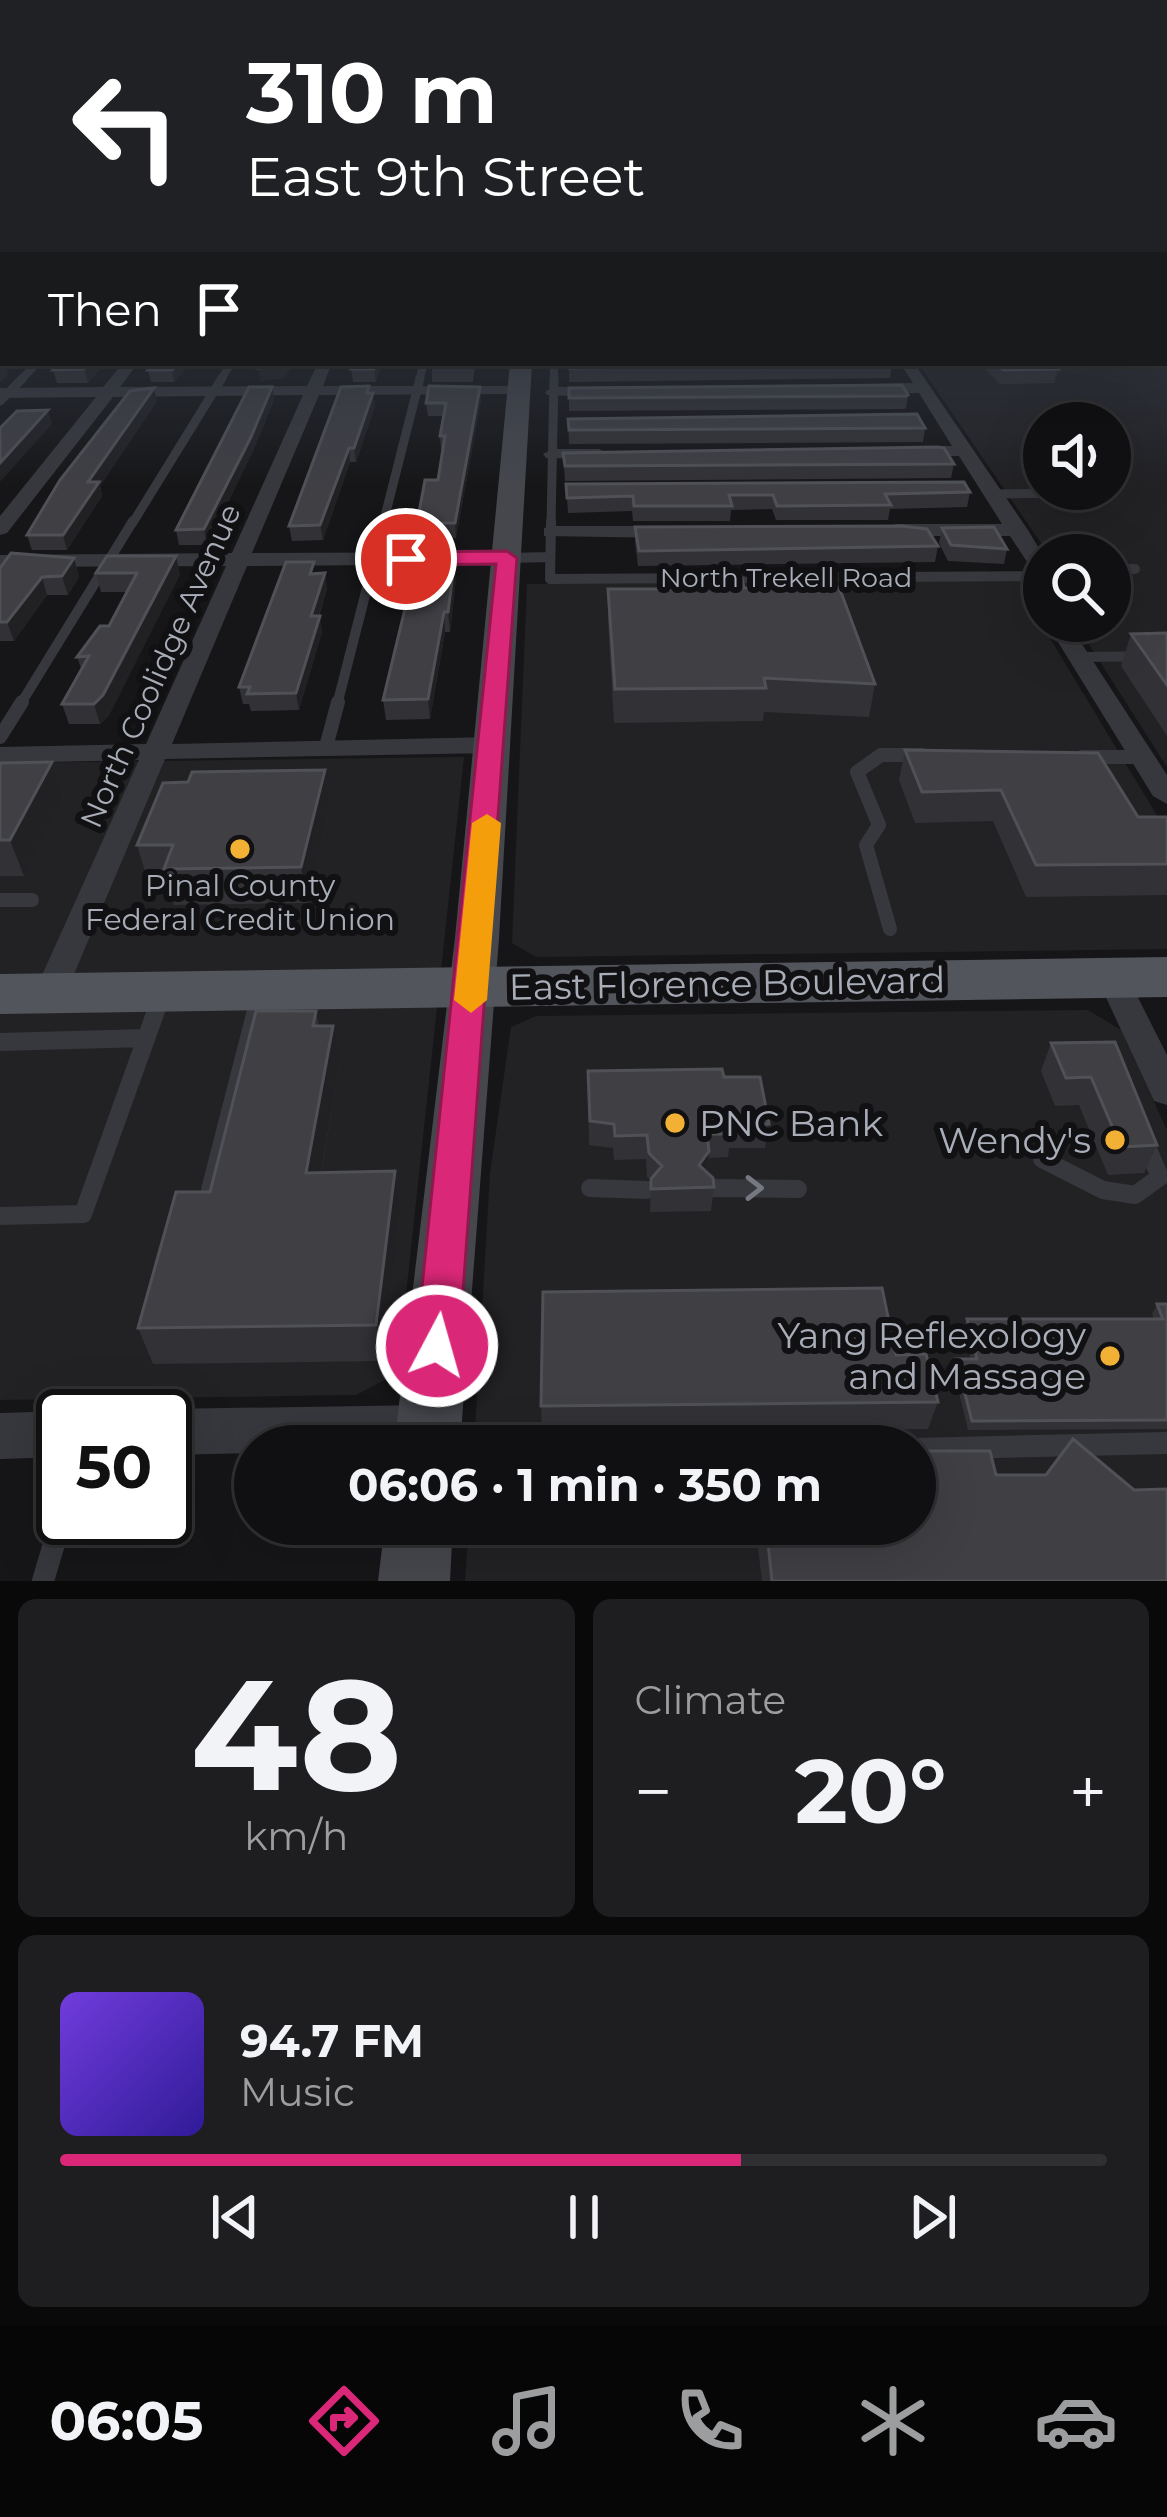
<!DOCTYPE html>
<html lang="en">
<head>
<meta charset="utf-8">
<style>
	:root { --surface:#101012; --page:#1e1e20; --text:#f1f3f6; --muted:#9c9d9f; --line:#303032; --accent:#db2777 }
	body { margin:0; font-family:Montserrat,sans-serif; background:var(--page); color:var(--text); height:100vh; display:flex; flex-direction:column; font-size:45px; white-space:nowrap }
	* { box-sizing:border-box; margin:0 }
	p { font-size:39px; color:var(--muted) }
	.icon { flex:none; width:66px; height:66px; fill:none; stroke:currentColor; stroke-width:2; stroke-linecap:round; stroke-linejoin:round }
	.map { position:relative; height:1581px; overflow:hidden }
	.sheet { display:flex; flex-direction:column; gap:18px; padding:18px; background:#09090a; flex:1 }
	.sheet>* { flex:none }
	.banner { position:absolute; left:0px; top:0px; width:1167px; height:366px; box-shadow:0 12px 48px #0002,0 0 0 3px var(--line); background:#202124; color:#fff; overflow:hidden }
	.buttons { position:absolute; left:1023px; top:402px; display:grid; gap:24px }
	.buttons a { display:grid; place-items:center; width:108px; height:108px; border-radius:50%; background:var(--surface); box-shadow:0 12px 48px #0002,0 0 0 3px var(--line); font-size:60px }
	.speed { position:absolute; left:36px; top:1389px; display:flex; gap:24px; font-size:60px; font-weight:700; text-align:center }
	.speed>* { display:grid; place-content:center; width:156px; height:156px; border-radius:50%; background:var(--surface); box-shadow:0 12px 48px #0002,0 0 0 3px var(--line); line-height:1 }
	.speed .limit { border:6px solid #111; border-radius:18px; background:#fff; color:#111 }
	.pin { position:absolute; display:grid; place-items:center; width:102px; height:102px; color:#fff; margin:-51px; border:6px solid #fff; border-radius:50%; box-shadow:0 3px 12px #0007 }
	.me { position:absolute; width:132px; margin:-66px; rotate:6deg; stroke-linejoin:round; filter:drop-shadow(0 0 9px #0008) }
	.turn { display:flex; align-items:center; gap:42px; height:252px; padding:0 48px; font-size:54px }
	.turn .icon { width:156px; height:156px; stroke-width:2.5 }
	.turn b { display:block; font-size:84px; line-height:102px }
	.then { display:flex; align-items:center; height:114px; padding:0 48px; background:#0003; gap:24px; font-size:45px }
	.big { font-size:90px; font-weight:700; line-height:1.1 }
	.sheet .card { flex:1; display:flex; flex-direction:column; justify-content:center; gap:18px; min-width:0; padding:0 42px; border-radius:18px; background:var(--page) }
	.sheet .dial { align-items:center; gap:0 }
	.dial b { font-size:156px; line-height:1 }
	.song { display:flex; align-items:center; gap:36px }
	.cover { width:144px; height:144px; border-radius:18px; background:linear-gradient(135deg,hsl(260 70% 55%),hsl(250 70% 35%)) }
	.played { height:12px; border-radius:6px; background:linear-gradient(90deg,var(--accent) 65%,var(--line) 65%) }
	.keys { display:flex; justify-content:space-around; direction:ltr }
	.heat { display:flex; justify-content:space-between; align-items:center; font-size:66px; direction:ltr }
	.sheet .tiles { flex:1; display:grid; gap:18px; grid-template-columns:1fr 1fr }
	.card:last-child { grid-column:span 2 }
	.trip { position:absolute; left:234px; top:1425px; width:702px; height:120px; border-radius:60px; background:var(--surface); box-shadow:0 12px 48px #0002,0 0 0 3px var(--line); font-weight:700; line-height:120px; text-align:center }
	.tabs { display:flex; height:192px; justify-content:space-around; align-items:center; background:#060607; color:var(--muted) }
	.tabs .icon { width:84px; height:84px }
	.tabs .selected { color:var(--accent) }
	.tabs b { font-size:54px; color:var(--text) }
	.map>svg:first-child { display:block }
	.built { fill:#222225; fill-rule:evenodd }
	.lines { fill:none; stroke-linecap:round; stroke-linejoin:round }
	.service-far5 { stroke:#37383d; stroke-width:8 }
	.service-far4 { stroke:#37383d; stroke-width:9 }
	.service-far3 { stroke:#37383d; stroke-width:10 }
	.service-far2 { stroke:#37383d; stroke-width:14 }
	.service-far1 { stroke:#37383d; stroke-width:18 }
	.service { stroke:#37383d; stroke-width:22 }
	.minor { fill:#37383d; fill-rule:evenodd }
	.secondary { fill:#45474d; fill-rule:evenodd }
	.primary { fill:#53555c; fill-rule:evenodd }
	.wall { fill:#323236 }
	.shaded-wall { fill:#212124 }
	.building { fill:#3f3f44; stroke:#4f5156; stroke-width:3 }
	.oneway { stroke:#757881 }
	.route { fill:#db2777; stroke:#8e194d; stroke-width:3 }
	.slow { fill:#f59e0b }
	.poi-dot { fill:#f2b134; stroke:#111113; stroke-width:4.5 }
	.labels { text-anchor:middle; stroke-width:12; stroke-linejoin:round; paint-order:stroke }
	.far-street-label { font-size:27px; fill:#a8adb8; stroke:#111113 }
	.street-label { font-size:30px; fill:#a8adb8; stroke:#111113 }
	.poi-label { font-size:30px; fill:#a8adb8; stroke:#111113 }
	.near-street-label { font-size:36px; fill:#a8adb8; stroke:#111113 }
	.near-poi-label { font-size:36px; fill:#a8adb8; stroke:#111113; text-anchor:end }
</style>
</head>
<body>
<div class="map">
<svg width="1167" height="1581" viewBox="0 0 1167 1581">
	<rect width="100%" height="100%" fill="#161618"/>
	<path class="built" d="M1164 274 1167 276V767L1074 621H1110V555H1049L918 363H1164ZM1044 423H1110V489H1044Z
		M1025 581 1031 607 1167 832V949L536 957 512 943 527 584Z
		M464 757 399 1360 392 1376 356 1395 0 1400V763Z
		M1088 1010 1121 1030 1167 1130V1581H465L469 1524H915V1446H474L490 1173 511 1027 536 1016Z"/>
	<g class="lines">
		<path class="service-far5" d="M20 381 37 363
			M220 381 231 363
			M419 381 424 363
			M554 381V363"/>
		<path class="service-far4" d="M0 401 23 378
			M993 494 1075 493
			M132 524 222 378
			M383 524 420 378
			M551 524 554 378"/>
		<path class="service-far3" d="M551 521 550 579 1044 576
			M507 558 550 557
			M1110 569H1135
			M1079 657 1167 656
			M20 705 133 521
			M337 705 384 521"/>
		<path class="service-far2" d="M0 737 22 702
			M326 747 338 702
			M1082 757H1143
			M0 900H32
			M890 929 866 845 879 825 857 772 881 755H922"/>
		<path class="service-far1" d="M0 1042 146 1038
			M1042 1159 1103 1190 1135 1195 1160 1177 1144 1140
			M590 1188 647 1190
			M710 1188 798 1189
			M210 1190 260 995
			M0 1216 83 1214 161 997"/>
		<path class="service" d="M915 1449 1167 1443
			M43 1581 63 1513"/>
		<path class="minor" d="M1164 266H1167V273L1164 272Z
			M0 273H3V281H0Z
			M3 304V314L0 315V305Z
			M123 363H138L120 387 307 386 318 363H332L323 386H525L527 389 519 394 319 395 252 553 507 552 517 558 507 564 247 566 172 744 493 737 506 745 493 753 165 759 66 993 62 1002 50 1005 38 1002 34 993 139 760 0 763V747L146 744 226 566 0 567V555L232 553 303 395 113 397 7 533 0 535V516L96 397 0 398V388L103 387Z
			M900 363H914L1028 530 1044 557V579L1037 577 1010 536H896L886 530 896 524H1002L959 456H914L905 451 914 446H952L919 393 869 394 861 389 869 384 913 383Z
			M553 387H603L611 392 603 397 547 395 545 392Z
			M552 449H599L608 454 599 459 546 458 543 454Z
			M551 526H671L681 532 671 538 544 536V528Z
			M1045 621H1067L1167 775V804L1153 796Z
			M1113 966 1124 970 1167 1055V1105L1154 1101 1097 978 1102 970Z
			M428 1405 444 1411 450 1427 444 1443 436 1446H255V1453L165 1455V1416H149L165 1409Z
			M63 1411 74 1416H63V1457L0 1459V1413Z"/>
		<path class="secondary" d="M510 363H532L499 938 460 1446H394L455 938Z
			M385 1524H453L450 1581H378Z"/>
		<path class="primary" d="M1167 957V997L0 1014V974Z"/>
	</g>
	<path class="wall" d="M59 363H105L88 383H57L53 370Z
		M154 363H191L174 382H151L148 370Z
		M382 363 376 382H353L351 369Z
		M432 363H486L475 364 473 382H432Z
		M569 363 892 364 890 378 569 382Z
		M980 363H1108L1054 364 1058 369 1054 383 1000 384Z
		M369 386 375 406 356 462H350L323 540 292 541 289 526Z
		M272 387 274 400 253 451 207 545H179L176 530Z
		M480 387 481 400 456 538H419L417 523 438 480 443 450H441L440 436 443 416H428L426 403Z
		M569 388 908 395 906 408 904 409 569 411Z
		M157 401 100 486 102 496 67 550H32L27 535Z
		M568 419 925 428 923 442 569 444Z
		M563 453 954 464 951 478 565 481Z
		M566 484 970 492 967 507 890 509 888 520H776L772 509 731 510 730 521H633L632 511 568 513Z
		M635 527 938 546 935 562 638 566 635 542Z
		M942 528 1007 549 1004 564 948 561 939 543Z
		M74 558 79 577 68 595H47L14 641H0V568Z
		M96 573 180 574 109 715 100 724H69L62 704 82 671 77 657 109 626 127 592H101Z
		M325 573 327 589 319 616 322 632 299 710 251 711 249 704H243L239 687 316 574Z
		M456 578 450 632H445L430 719 386 720 383 700Z
		M694 578 744 588 875 684 869 717 764 712 763 721 614 723 608 621V589H676L694 584Z
		M1167 633V736L1121 666 1131 634Z
		M905 750 1138 817H1167V895L1026 897 993 821 915 823 899 780Z
		M0 762H52L64 797 24 876H0Z
		M325 770 330 805 308 903 174 905 167 881H148L137 845 188 782Z
		M316 1011 319 1026 340 1063 321 1173 395 1171 401 1209 383 1361 153 1364 138 1328 210 1192Z
		M1115 1042 1157 1145 1144 1173 1108 1175 1079 1105 1055 1106 1041 1071 1051 1043Z
		M588 1071 724 1077 769 1124 765 1148H729L728 1157 709 1158 707 1173 714 1187 711 1211 650 1212 651 1180 647 1177 646 1159 614 1160 613 1148 589 1145Z
		M1157 1304H1167V1429L968 1430 953 1368 956 1359H971L964 1329 967 1319H1154L1152 1314Z
		M896 1355 938 1402 928 1429 542 1433 541 1406Z
		M996 1475 1134 1490 1167 1581H762L755 1524H915Z"/>
	<path class="shaded-wall" d="M3 349V363H5L8 375 0 382V352Z
		M90 363H105L88 383 84 369Z
		M178 363H191L174 382 172 370Z
		M285 363H294L285 378 260 381 258 368Z
		M376 363H382L376 382 374 369Z
		M272 387 274 400 253 451 207 545 204 529Z
		M480 387 481 400 456 538 455 523Z
		M154 388 157 401 100 486 102 496 67 550 63 535 88 482Z
		M373 393 375 406 356 462 354 448Z
		M48 410 52 424 0 482V463Z
		M349 448 350 462 323 540 320 525Z
		M176 556 180 574 109 715 100 724 94 704Z
		M74 558 79 577 68 595 62 576Z
		M455 559 456 578 450 632 448 612Z
		M325 573 327 589 313 632 311 616Z
		M42 577 47 595 14 641 7 622Z
		M444 612 445 632 430 719 428 699Z
		M320 616 322 632 299 710 296 693Z
		M52 762 64 797 24 876 10 840Z
		M325 770 330 805 308 903 301 867Z
		M333 1026 340 1063 314 1210 306 1173Z
		M709 1151 707 1175 697 1189 699 1165Z
		M395 1171 401 1209 383 1361 376 1325Z"/>
	<path class="building" d="M3 320V349L0 352V323Z
		M59 363H90L84 369 53 370Z
		M154 363H178L172 370H148Z
		M261 363H285L283 365 258 368Z
		M353 363H376L374 369H351Z
		M432 363H473L472 367H431Z
		M569 363H892V364L569 368Z
		M996 363H1053L1058 369 1003 370Z
		M902 385 908 395 906 396 569 398V388Z
		M369 386 367 393H373L354 448H349L320 525 289 526 341 387Z
		M429 386 480 387 455 523H417L425 480H438L445 436H440L446 403H426Z
		M249 387H272L251 437 204 529 176 530Z
		M154 388 88 482H99L63 535H27L60 480 130 391Z
		M48 410 0 463V428L17 411Z
		M917 414 925 428 569 430 568 419Z
		M937 447 944 448 954 464 565 466 563 453Z
		M964 482 970 492 885 494 891 505 777 506 773 495H729L732 506H634L633 496 567 498 566 484Z
		M901 526 927 529 938 546 639 551 635 527Z
		M994 527 1007 549 951 545 942 528Z
		M11 553 74 558 62 576 42 577 7 622H0V568Z
		M107 556H176L103 695 94 704H62L89 656 77 657 100 626H109L137 573H96Z
		M417 559H455L448 612H444L428 699 383 700Z
		M286 562H314L310 574 325 573 311 616H320L296 693 247 694 250 687H239Z
		M694 578H742L744 588 839 587 875 684 764 678 766 688 615 689 608 589H676V585L695 584Z
		M1167 633V685L1131 634Z
		M905 750 1098 753 1138 817H1167V864L1036 865 1001 790 922 792Z
		M52 762 10 840H0V763Z
		M325 770 301 867 164 869 173 845H137L163 783 188 782 192 772Z
		M256 1011H316L313 1026H333L306 1173 395 1171 376 1325 138 1328 176 1192H210Z
		M1115 1042 1157 1145 1121 1147 1091 1077 1066 1078 1051 1043Z
		M722 1069 724 1077H760L769 1124H729L731 1134H707L709 1151 699 1165 713 1178 714 1187 651 1189V1179L662 1166 649 1153 647 1135 615 1136 614 1124 590 1121 588 1071Z
		M882 1288 896 1355 926 1354 938 1402 541 1406 543 1292Z
		M1157 1304H1167V1420L972 1421 956 1359H977L967 1319H1163Z
		M1073 1439 1134 1490 1167 1489V1581H772L766 1524H915V1451H990L996 1475H1046Z"/>
	<defs><path id="oneway-chevron" d="M-2-3.5L2.5 0L-2 3.5" fill="none" stroke-width="1.6" stroke-linecap="round" stroke-linejoin="round" transform="scale(3)"/></defs>
	<use class="oneway" href="#oneway-chevron" transform="translate(754 1188)"/>
	<linearGradient id="sky" x2="0" y2="1"><stop stop-color="#0c0c0d"/><stop offset="0.55" stop-color="#363c48"/><stop offset="1" stop-color="#363c48" stop-opacity="0"/></linearGradient>
	<rect width="1167" height="487" fill="url(#sky)"/>
	<path class="route" d="M507 551 517 558 459 1346 452 1361 437 1367 422 1361 416 1346 496 564 406 565 396 559 406 552Z"/>
	<path class="slow" d="M487 814 501 823 487 1000 471 1013 454 1000 472 823Z"/>
	<g class="poi-dot">
		<circle cx="240" cy="849" r="12"/>
		<circle cx="675" cy="1123" r="12"/>
		<circle cx="1115" cy="1140" r="12"/>
		<circle cx="1110" cy="1356" r="12"/>
	</g>
	<g class="labels">
		<g class="far-street-label">
			<text x="786" y="587">North Trekell Road</text>
		</g>
		<g class="street-label">
			<text transform="translate(161 666) rotate(-66)" y="10">North Coolidge Avenue</text>
		</g>
		<g class="poi-label">
			<text x="240" y="896">Pinal County<tspan x="240" dy="34">Federal Credit Union</tspan></text>
		</g>
		<g class="near-street-label">
			<text transform="translate(727 983) rotate(-1)" y="13">East Florence Boulevard</text>
		</g>
		<g class="near-poi-label">
			<text x="699" y="1136" text-anchor="start">PNC Bank</text>
			<text x="1091" y="1153">Wendy's</text>
			<text x="1086" y="1348">Yang Reflexology<tspan x="1086" dy="41">and Massage</tspan></text>
		</g>
	</g>
</svg>
<div class="buttons">
<a><svg class="icon" aria-label="sound" viewBox="0 0 24 24"><path d="M4 9h4l5-4v14l-5-4H4zM17 9q2 3 0 6"/></svg></a>
<a><svg class="icon" aria-label="search" viewBox="0 0 24 24"><circle cx="10" cy="10" r="6"/><path d="M15 15l6 6"/></svg></a>
</div>
<div class="speed"><div class="limit">50</div></div>
<div class="pin" style="left:406px;top:559px;background:#d93025"><svg class="icon" aria-label="arrive" viewBox="0 0 24 24"><path d="M6 21V4h12l-3 4 3 4H6"/></svg></div>
<svg class="me" style="left:437px;top:1346px" viewBox="-20 -20 40 40"><circle r="17" fill="#db2777" stroke="#fff" stroke-width="3"/><path d="M0-11L8 9 0 5-8 9z" fill="#fff"/></svg>
<div class="trip">06:06 · 1 min · 350 m</div>
<div class="banner">
<div class="turn"><svg class="icon" aria-label="left" viewBox="0 0 24 24"><path d="M17 20v-9H6M10 6l-5 5 5 5"/></svg><div><b>310 m</b>East 9th Street</div></div>
<div class="then">Then<svg class="icon" aria-label="arrive" viewBox="0 0 24 24"><path d="M6 21V4h12l-3 4 3 4H6"/></svg></div>
</div>
</div>
<section class="sheet">
<div class="tiles">
<div class="card dial"><b>48</b><p>km/h</p></div>
<div class="card"><p>Climate</p>
<div class="heat"><a>−</a><b class="big">20°</b><a>+</a></div>
</div>
<div class="card">
<div class="song"><i class="cover"></i><div><b>94.7 FM</b><p>Music</p></div></div>
<div class="played"></div>
<div class="keys"><svg class="icon" aria-label="previous" viewBox="0 0 24 24"><path d="M18 5L8 12l10 7zM5 5v14"/></svg><svg class="icon" aria-label="pause" viewBox="0 0 24 24"><path d="M8 5v14M16 5v14"/></svg><svg class="icon" aria-label="next" viewBox="0 0 24 24"><path d="M6 5l10 7-10 7zM19 5v14"/></svg></div>
</div>
</div>
</section>
<nav class="tabs">
<b>06:05</b>
<svg class="icon selected" aria-label="directions" viewBox="0 0 24 24"><path d="M12 3l9 9-9 9-9-9zM9 14v-3h6M13 9l2 2-2 2"/></svg>
<svg class="icon" aria-label="music" viewBox="0 0 24 24"><path d="M9 18V5l10-2v13"/><circle cx="6" cy="18" r="3"/><circle cx="16" cy="16" r="3"/></svg>
<svg class="icon" aria-label="phone" viewBox="0 0 24 24"><path d="M5 4h4l2 5-3 2q2 4 5 5l2-3 5 2v4C11 20 4 13 5 4z"/></svg>
<svg class="icon" aria-label="climate" viewBox="0 0 24 24"><path d="M12 3v18M4 7l16 10M4 17L20 7"/></svg>
<svg class="icon" aria-label="car" viewBox="0 0 24 24"><path d="M5 17H2v-5l4-1 3-4h7l3 4 3 1v5h-3M9 17h6M6 11h13"/><circle cx="7" cy="17" r="2"/><circle cx="17" cy="17" r="2"/></svg>
</nav>
</body>
</html>
